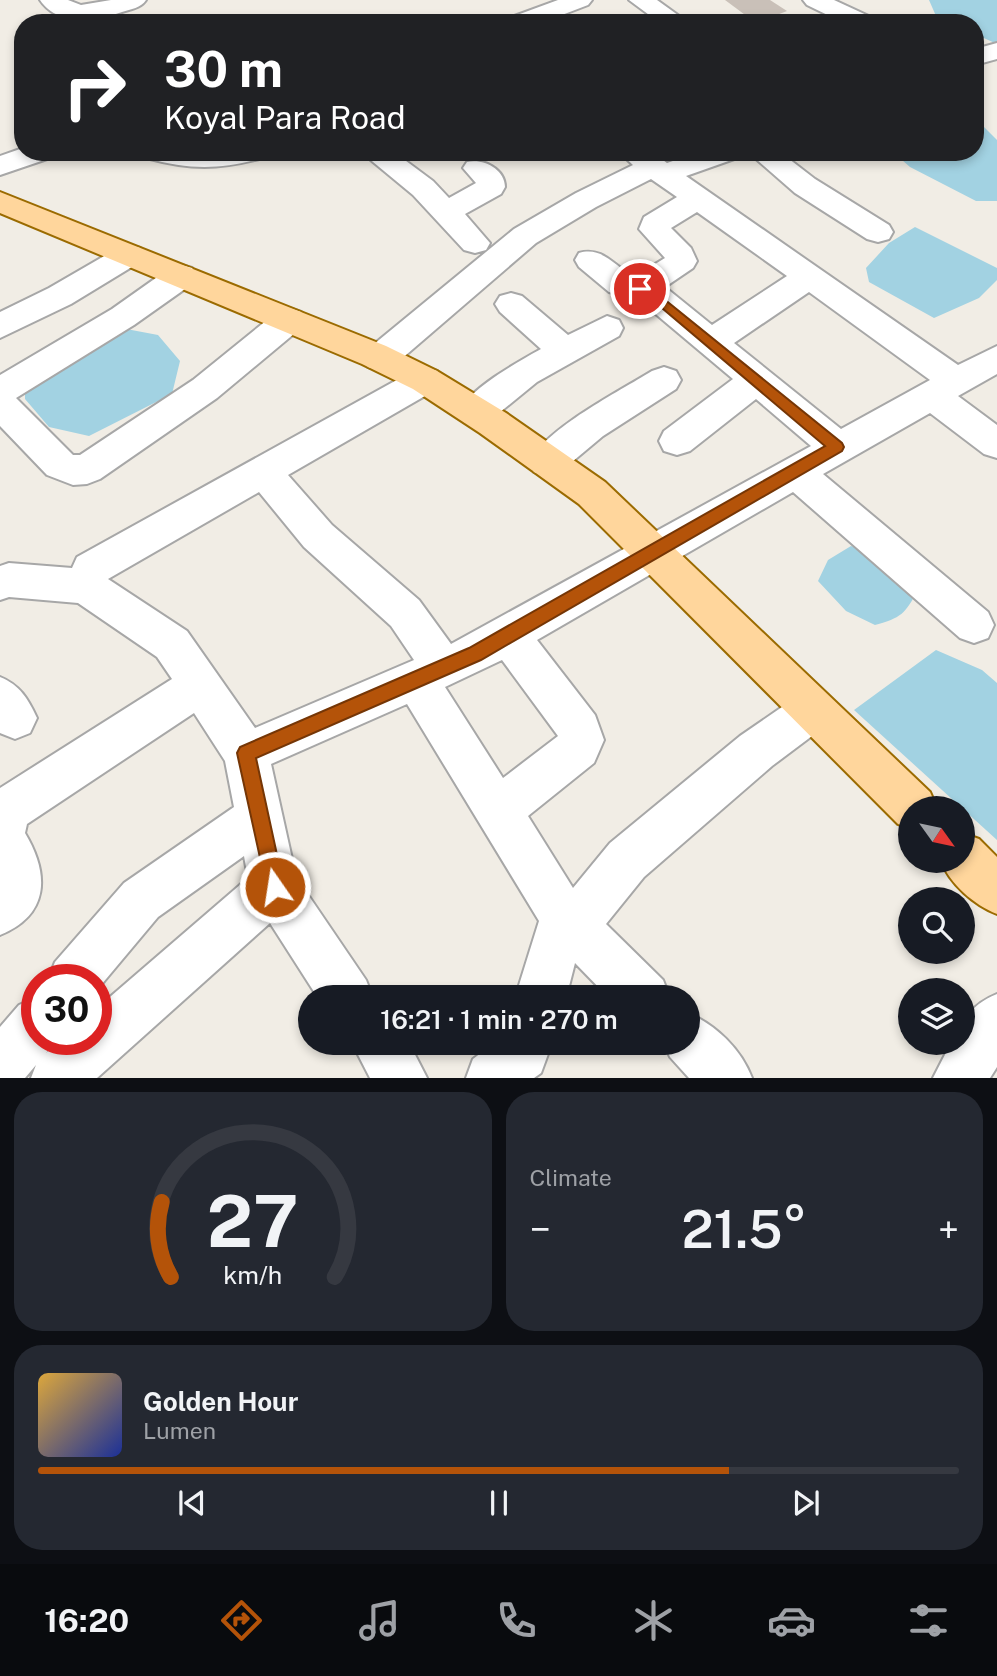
<!DOCTYPE html>
<html lang="en">
<head>
<meta charset="utf-8">
<style>
	:root { --surface:#171b24; --page:#242831; --text:#f1f3f6; --muted:#9ea1a6; --line:#363941; --accent:#b45309 }
	body { margin:0; font-family:"Public Sans",sans-serif; background:var(--page); color:var(--text); height:100vh; display:flex; flex-direction:column; font-size:26px; white-space:nowrap }
	* { box-sizing:border-box; margin:0 }
	p { font-size:23px; color:var(--muted) }
	.icon { flex:none; width:38px; height:38px; fill:none; stroke:currentColor; stroke-width:2; stroke-linecap:round; stroke-linejoin:round }
	.map { position:relative; height:1078px; overflow:hidden }
	.sheet { display:flex; flex-direction:column; gap:14px; padding:14px; background:#0d0f14; flex:1 }
	.sheet>* { flex:none }
	.hud { position:absolute; left:14px; top:14px; width:970px; height:147px; border-radius:28px; box-shadow:0 4px 10px #0003; background:#202124; color:#fff; overflow:hidden }
	.needle { width:46px; rotate:123deg }
	.controls { position:absolute; left:898px; top:796px; display:grid; gap:14px }
	.controls a { display:grid; place-items:center; width:77px; height:77px; border-radius:50%; background:var(--surface); box-shadow:0 4px 10px #0003; font-size:35px }
	.speed { position:absolute; left:21px; top:964px; display:flex; gap:14px; font-size:35px; font-weight:700; text-align:center }
	.speed>* { display:grid; place-content:center; width:91px; height:91px; border-radius:50%; background:var(--surface); box-shadow:0 4px 10px #0003; line-height:1 }
	.speed .limit { border:10px solid #d22; background:#fff; color:#111 }
	.pin { position:absolute; display:grid; place-items:center; width:60px; height:60px; color:#fff; margin:-30px; border:4px solid #fff; border-radius:50%; box-shadow:0 2px 7px #0007 }
	.me { position:absolute; width:77px; margin:-38px; rotate:347deg; stroke-linejoin:round; filter:drop-shadow(0 0 5px #0008) }
	.turn { display:flex; align-items:center; gap:24px; height:147px; padding:0 35px; font-size:32px }
	.turn .icon { width:91px; height:91px; stroke-width:2.5 }
	.turn b { display:block; font-size:49px; line-height:60px }
	.big { font-size:52px; font-weight:600; line-height:1.1 }
	.sheet .widget { flex:1; display:flex; flex-direction:column; justify-content:center; gap:10px; min-width:0; padding:0 24px; border-radius:28px; background:var(--page) }
	.sheet .dial { align-items:center; gap:0 }
	.dial svg { height:182px; overflow:visible; fill:none; stroke:var(--line); stroke-width:7; stroke-linecap:round; text-anchor:middle }
	.dial text { fill:var(--text); stroke:none }
	.song { display:flex; align-items:center; gap:21px }
	.cover { width:84px; height:84px; border-radius:10px; background:linear-gradient(135deg,hsl(40 70% 55%),hsl(230 70% 35%)) }
	.played { height:7px; border-radius:4px; background:linear-gradient(90deg,var(--accent) 75%,var(--line) 75%) }
	.keys { display:flex; justify-content:space-around; direction:ltr }
	.heat { display:flex; justify-content:space-between; align-items:center; font-size:38px; direction:ltr }
	.sheet .tiles { flex:1; display:grid; gap:14px; grid-template-columns:1fr 1fr }
	.widget:last-child { grid-column:span 2 }
	.trip { position:absolute; left:298px; top:985px; width:402px; height:70px; border-radius:35px; background:var(--surface); box-shadow:0 4px 10px #0003; font-weight:600; line-height:70px; text-align:center }
	.tab-bar { display:flex; height:112px; justify-content:space-around; align-items:center; background:#090b0e; color:var(--muted) }
	.tab-bar .icon { width:49px; height:49px }
	.tab-bar .active { color:var(--accent) }
	.tab-bar b { font-size:32px; color:var(--text) }
	.map>svg:first-child { display:block }
	.water { fill:#a2d2e2 }
	.building { fill:#c9c0b8 }
	.lines { fill:none; stroke-linecap:round; stroke-linejoin:round }
	.minor-casing { stroke:#a7a7a7; stroke-width:4 }
	.major-casing { stroke:#9b6b00; stroke-width:4 }
	.minor { fill:#fff; fill-rule:evenodd }
	.major { fill:#ffd69c; fill-rule:evenodd }
	.route { fill:#b45309; stroke:#753606; stroke-width:2 }
</style>
</head>
<body>
<div class="map">
<svg width="997" height="1078" viewBox="0 0 997 1078">
	<rect width="100%" height="100%" fill="#f1ede5"/>
	<path class="water" d="M929 0H997V44L975 34V23H950L936 16Z
		M975 118 997 140V201H976L910 167 895 154 975 152Z
		M915 227 997 268V280L979 298 934 318 869 282 866 268 889 243Z
		M121 328 158 335 180 361 172 394 89 436 49 427 25 399V387Z
		M851 546 891 561 918 590C905 614 901 618 875 625L846 611 818 581 828 560Z
		M936 650 982 670 997 683V840L854 710Z"/>
	<path class="building" d="M725 0H770L787 11 756 23Z"/>
	<g class="lines">
		<g class="minor-casing">
			<path id="minor" d="M40 0H68L81 5 111 0H146C141 8 131 9 122 12 96 21 58 27 40 0Z
				M558 0H592L588 5 541 23H506L509 18Z
				M629 0H657L689 23H660Z
				M803 0H834L873 18 876 23H844L807 5Z
				M997 43V59L975 65V49Z
				M23 148V152H54L50 158 0 175V156Z
				M142 152H267L263 158C218 170 191 170 146 158Z
				M361 152H394L433 181 449 198 476 183 463 168 467 162C483 158 505 169 505 187L501 194 465 214 490 243 486 250 475 253 464 250 413 195Z
				M619 152H652L667 163 699 152H741L737 158 686 176 958 365 997 346V374L958 396 997 425V458L984 454 930 413 823 474 988 612 994 625 988 638 974 643 960 638 793 492 537 640 595 715 604 740 594 763 528 816 573 888 610 843 740 736 798 696 813 690 828 696 835 710 828 724 772 766 644 877 606 924 663 980 670 998H609L575 963 566 998H515L539 921 407 704 271 764 296 877 366 980 373 998H318L270 923 97 1078H31L36 1065 25 1078H0V1027L19 1005 37 997V1040H56L46 1053 61 1040H96V1009L248 878 244 856 158 917 96 991V980H48L55 962 124 883 234 807 225 761 194 713 27 824 25 833C50 875 49 915 0 935V788L172 679 157 657 78 603 9 597 0 600V566L9 563 72 568 77 557 413 371 425 367 437 371 442 380 437 389 288 475 332 525 419 600 451 644 811 446 756 399 690 451 677 455 664 451 659 441 664 431 733 379 639 300 609 292 579 267 575 260 579 253C603 246 615 267 634 277L665 258 639 229 644 217 677 197 651 179 596 207 536 243 392 367 380 370 368 367 363 358 368 349 514 229 576 193 633 165ZM697 212 787 276 712 325 665 287 693 268 697 261 691 248 671 228ZM809 292 930 380 841 429 734 343ZM259 492 304 547 391 626 414 660 255 728 187 631 108 579ZM502 660 558 736 503 778 445 687Z
				M748 152H780L815 179 889 225 893 232 889 239 878 242 867 239 795 193Z
				M129 245 140 248 144 255 140 262 71 304 0 338V312L49 288 118 248Z
				M181 265 192 268 197 276 192 284 134 325 16 398 73 455H80L193 380 277 312 289 308 301 312 305 320 301 328 217 398 100 479 87 484 73 485 47 475 0 426V375L112 309 170 268Z
				M511 293 522 296 568 335 607 316 619 320 623 328 619 336 537 382 488 422 476 426 464 422 458 412C472 387 516 363 541 349L500 312 495 304 500 296Z
				M664 367 676 371 681 380 676 389 603 436 560 472 547 477 534 472 529 462C547 428 618 392 652 371Z
				M0 677C20 685 28 699 37 718L30 733 15 739 0 733Z
				M997 994V1067L990 1078H933L951 1043H962C962 1017 973 1004 997 994Z
				M688 1013C716 1025 741 1049 752 1078H689L670 1057 664 1043H688Z
				M352 1043H409L427 1078H370Z
				M494 1043H552L541 1073 534 1078H466L473 1059Z"/>
		</g>
		<g class="major-casing">
			<path id="major" d="M0 192 386 346 437 371 506 413 605 482 930 792 937 808H910V829L898 824 579 504 480 433 413 389 362 364 0 213Z
				M962 833 979 839 997 857V914C974 905 950 884 941 861H962Z"/>
		</g>
		<use href="#minor" class="minor"/>
		<use href="#major" class="major"/>
	</g>
	<path class="route" d="M643 282 842 443 844 447 842 451 481 660 256 758 284 887 282 894 275 897 268 894 237 753 240 747 469 648 825 446 643 292H636V285Z"/>
</svg>
<div class="controls">
<a><svg class="needle" viewBox="-14 -14 28 28"><path d="M0-13l5 13h-10z" fill="#e53935"/><path d="M0 13l5-13h-10z" fill="#9ea1a6"/></svg></a>
<a><svg class="icon" aria-label="search" viewBox="0 0 24 24"><circle cx="10" cy="10" r="6"/><path d="M15 15l6 6"/></svg></a>
<a><svg class="icon" aria-label="layers" viewBox="0 0 24 24"><path d="M12 4l9 5-9 5-9-5zM3 14l9 5 9-5"/></svg></a>
</div>
<div class="speed"><div class="limit">30</div></div>
<div class="pin" style="left:640px;top:289px;background:#d93025"><svg class="icon" aria-label="arrive" viewBox="0 0 24 24"><path d="M6 21V4h12l-3 4 3 4H6"/></svg></div>
<svg class="me" style="left:275px;top:887px" viewBox="-20 -20 40 40"><circle r="17" fill="#b45309" stroke="#fff" stroke-width="3"/><path d="M0-11L8 9 0 5-8 9z" fill="#fff"/></svg>
<div class="trip">16:21 · 1 min · 270 m</div>
<div class="hud">
<div class="turn"><svg class="icon" aria-label="right" viewBox="0 0 24 24"><path d="M7 20v-9h11M14 6l5 5-5 5"/></svg><div><b>30 m</b>Koyal Para Road</div></div>
</div>
</div>
<section class="sheet">
<div class="tiles">
<div class="widget dial"><svg viewBox="0 0 100 80">
<path d="M14 69A42 42 0 1 1 86 69"/>
<path d="M14 69A42 42 0 0 1 10 36" stroke="#b45309"/>
<text x="50" y="56" font-size="32" font-weight="700">27</text>
<text x="50" y="72" font-size="11">km/h</text>
</svg></div>
<div class="widget"><p>Climate</p>
<div class="heat"><a>−</a><b class="big">21.5°</b><a>+</a></div>
</div>
<div class="widget">
<div class="song"><i class="cover"></i><div><b>Golden Hour</b><p>Lumen</p></div></div>
<div class="played"></div>
<div class="keys"><svg class="icon" aria-label="previous" viewBox="0 0 24 24"><path d="M18 5L8 12l10 7zM5 5v14"/></svg><svg class="icon" aria-label="pause" viewBox="0 0 24 24"><path d="M8 5v14M16 5v14"/></svg><svg class="icon" aria-label="next" viewBox="0 0 24 24"><path d="M6 5l10 7-10 7zM19 5v14"/></svg></div>
</div>
</div>
</section>
<nav class="tab-bar">
<b>16:20</b>
<svg class="icon active" aria-label="directions" viewBox="0 0 24 24"><path d="M12 3l9 9-9 9-9-9zM9 14v-3h6M13 9l2 2-2 2"/></svg>
<svg class="icon" aria-label="music" viewBox="0 0 24 24"><path d="M9 18V5l10-2v13"/><circle cx="6" cy="18" r="3"/><circle cx="16" cy="16" r="3"/></svg>
<svg class="icon" aria-label="phone" viewBox="0 0 24 24"><path d="M5 4h4l2 5-3 2q2 4 5 5l2-3 5 2v4C11 20 4 13 5 4z"/></svg>
<svg class="icon" aria-label="climate" viewBox="0 0 24 24"><path d="M12 3v18M4 7l16 10M4 17L20 7"/></svg>
<svg class="icon" aria-label="car" viewBox="0 0 24 24"><path d="M5 17H2v-5l4-1 3-4h7l3 4 3 1v5h-3M9 17h6M6 11h13"/><circle cx="7" cy="17" r="2"/><circle cx="17" cy="17" r="2"/></svg>
<svg class="icon" aria-label="filters" viewBox="0 0 24 24"><path d="M4 7h16M4 17h16"/><circle cx="9" cy="7" r="2"/><circle cx="15" cy="17" r="2"/></svg>
</nav>
</body>
</html>
